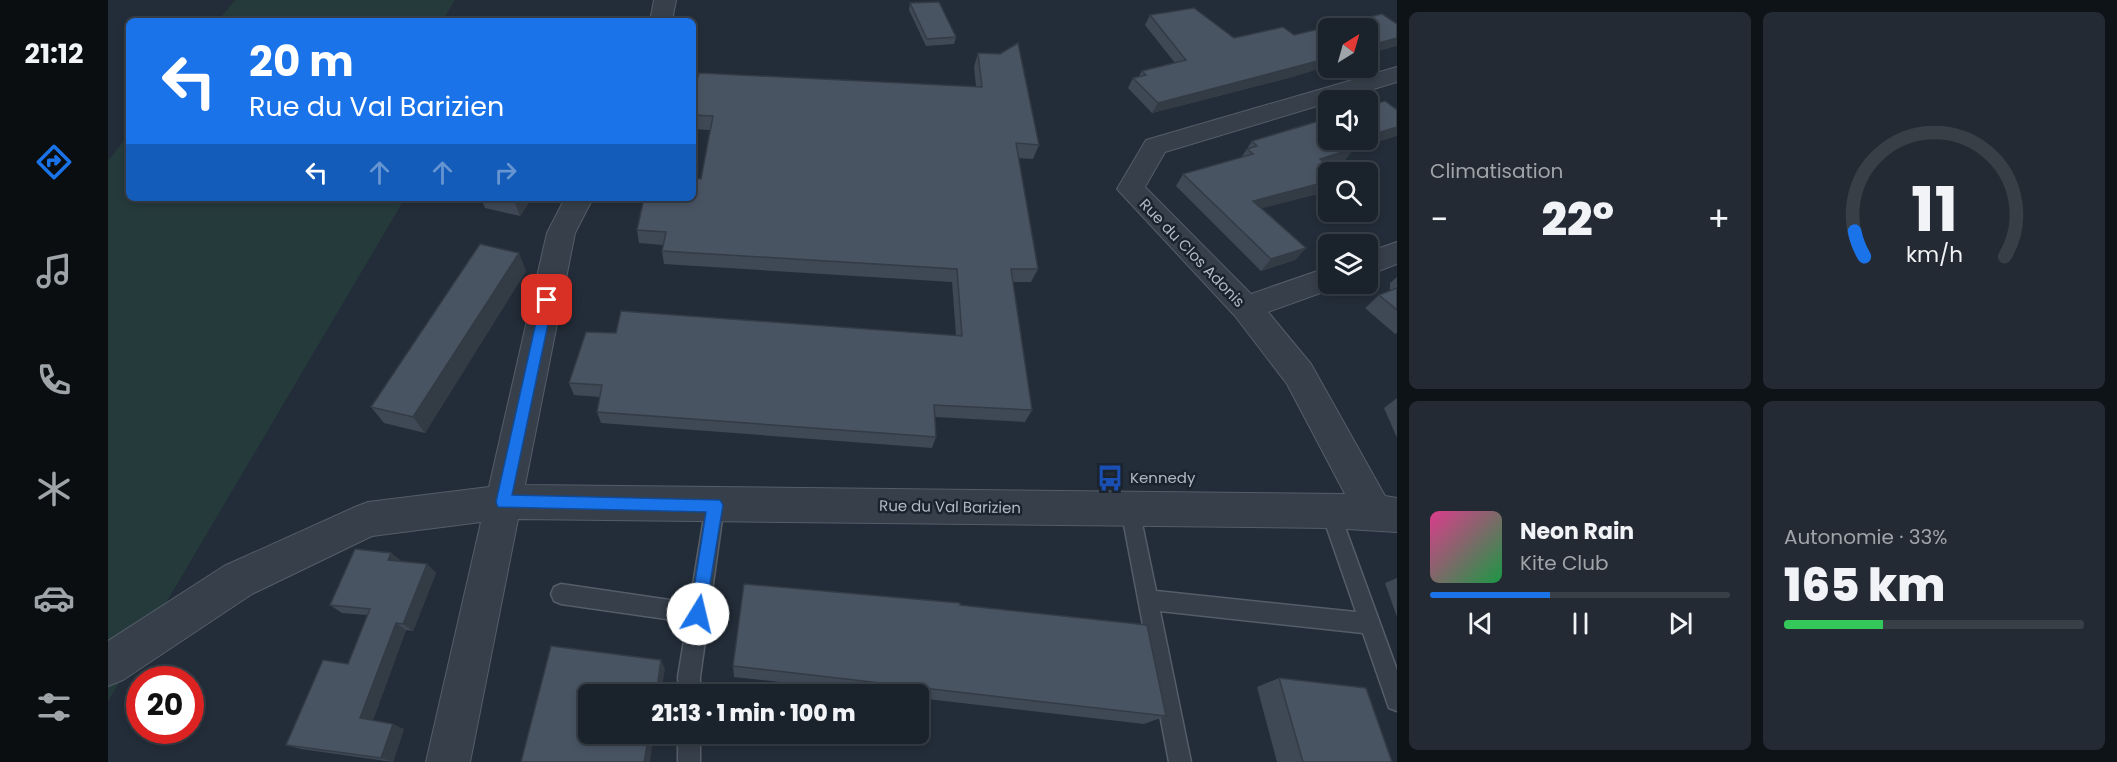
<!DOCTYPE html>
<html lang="fr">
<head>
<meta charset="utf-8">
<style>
	:root { --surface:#1a222b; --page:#232a33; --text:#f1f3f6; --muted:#9fa4a9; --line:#383f47; --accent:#1a73e8 }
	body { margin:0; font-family:Poppins,sans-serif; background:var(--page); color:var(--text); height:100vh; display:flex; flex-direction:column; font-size:22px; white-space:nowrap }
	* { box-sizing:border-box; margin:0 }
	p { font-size:20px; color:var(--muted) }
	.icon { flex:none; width:33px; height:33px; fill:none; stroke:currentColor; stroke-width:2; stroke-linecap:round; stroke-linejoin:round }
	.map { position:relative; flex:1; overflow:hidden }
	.details { display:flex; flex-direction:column; gap:12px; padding:12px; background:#0e1318; width:720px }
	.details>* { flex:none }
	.top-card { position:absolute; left:18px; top:18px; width:570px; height:183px; border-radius:9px; box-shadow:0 3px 9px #0003,0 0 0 2px var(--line); background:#1a73e8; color:#fff; overflow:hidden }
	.needle { width:39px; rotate:37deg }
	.fabs { position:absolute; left:1210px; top:18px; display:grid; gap:12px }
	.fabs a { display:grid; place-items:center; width:60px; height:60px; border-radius:9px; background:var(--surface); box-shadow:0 3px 9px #0003,0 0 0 2px var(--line); font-size:30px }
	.speed { position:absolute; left:18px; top:666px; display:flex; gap:12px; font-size:30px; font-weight:700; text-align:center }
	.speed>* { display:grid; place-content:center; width:78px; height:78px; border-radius:50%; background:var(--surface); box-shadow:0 3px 9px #0003,0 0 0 2px var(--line); line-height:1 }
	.speed .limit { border:9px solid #d22; background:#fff; color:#111 }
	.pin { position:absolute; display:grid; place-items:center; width:51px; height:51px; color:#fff; margin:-26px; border-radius:12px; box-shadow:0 3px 9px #0006 }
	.me { position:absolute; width:66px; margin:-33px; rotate:9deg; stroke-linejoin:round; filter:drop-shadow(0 0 4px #0008) }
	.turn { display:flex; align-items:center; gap:21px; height:126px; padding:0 24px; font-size:27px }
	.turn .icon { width:78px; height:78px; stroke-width:2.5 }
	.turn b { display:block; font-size:42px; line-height:51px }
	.lanes { display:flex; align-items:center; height:57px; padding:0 24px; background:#0003; justify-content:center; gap:30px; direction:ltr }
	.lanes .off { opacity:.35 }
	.big { font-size:45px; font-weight:800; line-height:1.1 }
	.details .tile { flex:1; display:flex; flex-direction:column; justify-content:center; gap:9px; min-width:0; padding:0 21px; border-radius:9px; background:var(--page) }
	.details .dial { align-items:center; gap:0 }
	.dial svg { height:156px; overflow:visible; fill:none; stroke:var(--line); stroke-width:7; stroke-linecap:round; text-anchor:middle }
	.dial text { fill:var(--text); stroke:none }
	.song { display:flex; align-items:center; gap:18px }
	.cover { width:72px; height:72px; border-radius:9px; background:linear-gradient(135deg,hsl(330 70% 55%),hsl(140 70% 35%)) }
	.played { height:6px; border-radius:3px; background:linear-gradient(90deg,var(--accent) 40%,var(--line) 40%) }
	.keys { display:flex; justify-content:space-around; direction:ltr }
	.heat { display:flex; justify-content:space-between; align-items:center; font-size:33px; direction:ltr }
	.charge { height:9px; border-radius:4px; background:linear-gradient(90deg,#34c759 33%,var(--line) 0) }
	.details .tiles { flex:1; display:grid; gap:12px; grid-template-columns:repeat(2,1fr) }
	.trip { position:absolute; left:470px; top:684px; width:351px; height:60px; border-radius:9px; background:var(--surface); box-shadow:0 3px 9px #0003,0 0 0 2px var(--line); font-weight:800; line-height:60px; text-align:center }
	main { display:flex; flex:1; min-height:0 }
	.dock { display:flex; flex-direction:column; width:108px; justify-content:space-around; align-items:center; background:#0a0e11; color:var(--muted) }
	.dock .icon { width:42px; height:42px }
	.dock .active { color:var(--accent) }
	.dock b { font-size:27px; color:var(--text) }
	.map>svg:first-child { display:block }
	.green { fill:#253a3b }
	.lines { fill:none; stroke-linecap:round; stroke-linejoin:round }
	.service-casing { stroke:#545d68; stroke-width:3 }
	.minor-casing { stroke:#545d68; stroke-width:2 }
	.service { fill:#363f4a; fill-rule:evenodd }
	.minor { fill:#363f4a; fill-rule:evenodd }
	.wall { fill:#3f4855 }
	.shaded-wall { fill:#333b45 }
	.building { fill:#495463; stroke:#333b45; stroke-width:1.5 }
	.route { fill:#1a73e8; stroke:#114b97; stroke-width:1.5 }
	.labels { text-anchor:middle; stroke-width:5; stroke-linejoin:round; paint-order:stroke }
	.street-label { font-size:15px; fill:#b1bac6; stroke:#1b242e }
	.poi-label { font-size:15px; fill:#b1bac6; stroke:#1b242e; text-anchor:start }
</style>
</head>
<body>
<main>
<nav class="dock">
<b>21:12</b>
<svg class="icon active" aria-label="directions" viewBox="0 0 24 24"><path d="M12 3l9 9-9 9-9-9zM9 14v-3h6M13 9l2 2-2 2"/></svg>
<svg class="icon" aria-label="music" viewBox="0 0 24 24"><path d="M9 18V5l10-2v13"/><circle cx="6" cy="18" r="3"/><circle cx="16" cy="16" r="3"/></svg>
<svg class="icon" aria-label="phone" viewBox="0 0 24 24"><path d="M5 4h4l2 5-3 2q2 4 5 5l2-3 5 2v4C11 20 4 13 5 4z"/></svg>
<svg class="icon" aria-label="climate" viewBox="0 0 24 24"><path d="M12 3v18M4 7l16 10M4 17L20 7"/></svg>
<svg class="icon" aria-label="car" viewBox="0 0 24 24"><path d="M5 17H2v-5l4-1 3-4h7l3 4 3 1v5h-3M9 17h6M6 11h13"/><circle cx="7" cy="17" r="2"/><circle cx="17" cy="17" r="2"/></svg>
<svg class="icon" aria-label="filters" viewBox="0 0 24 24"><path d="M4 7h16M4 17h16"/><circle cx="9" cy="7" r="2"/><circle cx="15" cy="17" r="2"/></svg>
</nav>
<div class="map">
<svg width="1289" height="762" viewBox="0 0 1289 762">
	<rect width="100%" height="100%" fill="#232d39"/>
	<path class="green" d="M127 0H347L335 20 339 21H110Z
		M21 134V198H297L0 701V161Z"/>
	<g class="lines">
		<g class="service-casing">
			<path id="service" d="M607 496 614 499 616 505 592 677V694H571L570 677 579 622 453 604 446 601 443 594 446 587 453 584 582 603 598 505 600 499Z
				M1022 500 1029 503 1031 509 1048 591 1248 612 1213 511 1215 505 1222 502 1229 505 1289 670V711L1281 708 1255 633 1052 611 1083 762H1061L1013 509 1015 503Z
				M570 734H592V762H570Z"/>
		</g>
		<g class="minor-casing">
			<path id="minor" d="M546 0H568L564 21H542Z
				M1289 67V82L1057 152 1037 187 1143 294 1221 267V284H1233L1232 286 1160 312 1203 364 1277 496 1289 498V532L1222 528 410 519 362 762H318L373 522 264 536 144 594 15 680 0 686V641L116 566 247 507 260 502 381 487 439 233 457 198H485L467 233 417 485 1237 494 1179 384 1127 316 1009 189 1038 140Z
				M1289 242V264L1260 275V252Z"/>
		</g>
		<use href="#service" class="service"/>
		<use href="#minor" class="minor"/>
	</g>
	<path class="wall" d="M802 3 848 37 846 44 818 46 801 10Z
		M1042 15 1126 38 1188 76 1044 113 1020 88 1025 78 1031 76 1034 71 1067 63 1037 25Z
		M870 53 931 145 925 159 910 158 930 269 923 282H905L924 410 917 422 827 417 828 437 824 448 493 423 489 412 492 397 466 395 461 383 508 333 848 335 844 282 556 264 554 251 555 245 531 243 529 230 585 198 593 179 602 130 585 129V95L868 87 866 67Z
		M1144 141 1245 150 1237 160 1220 165 1221 191 1154 208 1198 248 1187 260 1153 271 1068 186 1075 174 1133 158Z
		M373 198H424L412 216 377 208Z
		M418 271 317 433 276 423 263 407Z
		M1289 277V333L1287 334 1257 308 1271 295 1282 291V283Z
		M1289 398V438L1276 408Z
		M283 553 293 561 319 564 328 573 305 631 298 630 265 720 296 729 285 762 193 749 178 745 240 664 259 615 234 613 222 605Z
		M1289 578V617L1277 583Z
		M852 605 1058 716 1036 724 810 698V694H781L626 677 625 666Z
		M1171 678 1284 762H1169L1149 687Z"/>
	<path class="shaded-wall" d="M1289 38V46L1260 54V46Z
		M1221 58V66L1188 76 1044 113 1050 103Z
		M1289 127V136L1245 150 1237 160 1202 171 1212 159 1240 142 1249 140H1260V136Z
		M1221 181V191L1136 213 1145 201Z
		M405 198H424L412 216Z
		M1198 248 1187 260 1153 271 1163 259Z
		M411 253 418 271 317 433 305 417Z
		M283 553 293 562 280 560Z
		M319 564 328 573 305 631 295 624Z
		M288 623 298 630 264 723 252 718Z
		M553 660 557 669 553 694H548Z
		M285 724 296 729 285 762 273 758Z
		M541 734H546L542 762H536Z"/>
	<path class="building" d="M831 2 848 37 819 39 802 3Z
		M1086 8 1126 38 1175 27 1186 35 1274 14 1289 24V38L1260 46V28H1221V58L1050 103 1025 78 1038 75 1034 71 1078 60 1042 15Z
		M910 43 931 145 908 143 930 269H903L924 410 826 405 828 437 489 412 494 385 461 383 478 332 508 333 513 311 854 336 849 269 554 251 558 232 529 230 536 198H585V178L593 179 605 116 585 115V95L591 73 874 87 870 53 892 54Z
		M1277 101 1289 110V127L1260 136V106Z
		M1221 118V140H1249L1240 142 1247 148 1212 159 1230 172H1221V181L1145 201 1198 248 1163 259 1075 174 1145 154 1139 149 1149 146 1144 141Z
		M372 244 411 253 305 417 263 407Z
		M1289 288V310L1271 295Z
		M247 549 283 553 280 560 319 564 295 624 288 623 252 718 285 724 273 758 178 745 215 660 240 664 262 609 222 605Z
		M636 584 852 603V605L1039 625 1058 716 625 666Z
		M443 646 553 660 548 694H480V734H541L536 762H413Z
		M1171 678 1258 688 1284 762H1195Z"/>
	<path class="route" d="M439 295 445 300 404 495 612 500 615 505 596 620 590 622 584 620 582 614 598 512 390 507 388 502 433 300Z"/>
	<defs>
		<g id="bus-bare" transform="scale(2.07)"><path d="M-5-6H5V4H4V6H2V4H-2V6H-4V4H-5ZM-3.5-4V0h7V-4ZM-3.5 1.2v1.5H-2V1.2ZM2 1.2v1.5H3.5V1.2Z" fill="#1a4fb4" stroke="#1b242e" stroke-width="2.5" paint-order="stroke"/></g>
	</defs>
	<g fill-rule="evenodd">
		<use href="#bus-bare" x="1002" y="478"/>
	</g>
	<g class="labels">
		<g class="street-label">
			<text transform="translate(1084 253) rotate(46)" y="5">Rue du Clos Adonis</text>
			<text transform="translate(842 507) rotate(1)" y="5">Rue du Val Barizien</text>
		</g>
		<g class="poi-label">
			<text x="1022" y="483">Kennedy</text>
		</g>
	</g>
</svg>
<div class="fabs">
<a><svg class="needle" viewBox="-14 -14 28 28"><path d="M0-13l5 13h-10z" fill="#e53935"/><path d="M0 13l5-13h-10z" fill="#9fa4a9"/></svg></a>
<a><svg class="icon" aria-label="sound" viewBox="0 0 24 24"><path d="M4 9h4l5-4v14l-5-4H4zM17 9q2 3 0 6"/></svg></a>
<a><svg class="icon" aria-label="search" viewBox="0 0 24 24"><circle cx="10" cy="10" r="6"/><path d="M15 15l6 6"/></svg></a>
<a><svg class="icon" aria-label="layers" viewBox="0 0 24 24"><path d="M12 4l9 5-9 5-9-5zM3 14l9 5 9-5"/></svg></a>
</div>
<div class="speed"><div class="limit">20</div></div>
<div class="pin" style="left:439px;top:300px;background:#d93025"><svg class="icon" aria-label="arrive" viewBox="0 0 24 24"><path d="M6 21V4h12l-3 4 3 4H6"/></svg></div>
<svg class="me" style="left:590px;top:614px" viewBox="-20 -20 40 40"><circle r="19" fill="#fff"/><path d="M0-13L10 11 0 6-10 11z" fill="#1a73e8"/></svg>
<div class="trip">21:13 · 1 min · 100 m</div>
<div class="top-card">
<div class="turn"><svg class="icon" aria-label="left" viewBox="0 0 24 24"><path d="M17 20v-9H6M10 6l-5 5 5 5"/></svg><div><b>20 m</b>Rue du Val Barizien</div></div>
<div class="lanes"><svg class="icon" aria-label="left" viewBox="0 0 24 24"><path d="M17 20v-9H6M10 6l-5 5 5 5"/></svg><svg class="icon off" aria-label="ahead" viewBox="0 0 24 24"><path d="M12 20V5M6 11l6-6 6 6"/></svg><svg class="icon off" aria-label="ahead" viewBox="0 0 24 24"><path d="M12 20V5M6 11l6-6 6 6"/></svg><svg class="icon off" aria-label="right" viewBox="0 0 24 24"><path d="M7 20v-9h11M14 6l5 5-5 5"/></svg></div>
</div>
</div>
<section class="details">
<div class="tiles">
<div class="tile"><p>Climatisation</p>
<div class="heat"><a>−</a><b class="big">22°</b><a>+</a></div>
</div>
<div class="tile dial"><svg viewBox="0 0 100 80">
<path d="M14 69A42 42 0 1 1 86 69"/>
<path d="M14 69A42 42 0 0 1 9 56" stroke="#1a73e8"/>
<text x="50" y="56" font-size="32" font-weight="700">11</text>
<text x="50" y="72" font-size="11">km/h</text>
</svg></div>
<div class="tile">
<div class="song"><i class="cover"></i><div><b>Neon Rain</b><p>Kite Club</p></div></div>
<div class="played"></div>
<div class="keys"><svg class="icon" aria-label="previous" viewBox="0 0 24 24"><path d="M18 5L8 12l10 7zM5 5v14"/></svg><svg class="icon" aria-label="pause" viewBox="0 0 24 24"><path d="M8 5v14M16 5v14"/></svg><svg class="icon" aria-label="next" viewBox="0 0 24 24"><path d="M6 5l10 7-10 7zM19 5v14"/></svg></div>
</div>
<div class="tile"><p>Autonomie · 33%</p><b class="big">165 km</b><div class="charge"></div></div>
</div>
</section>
</main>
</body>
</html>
